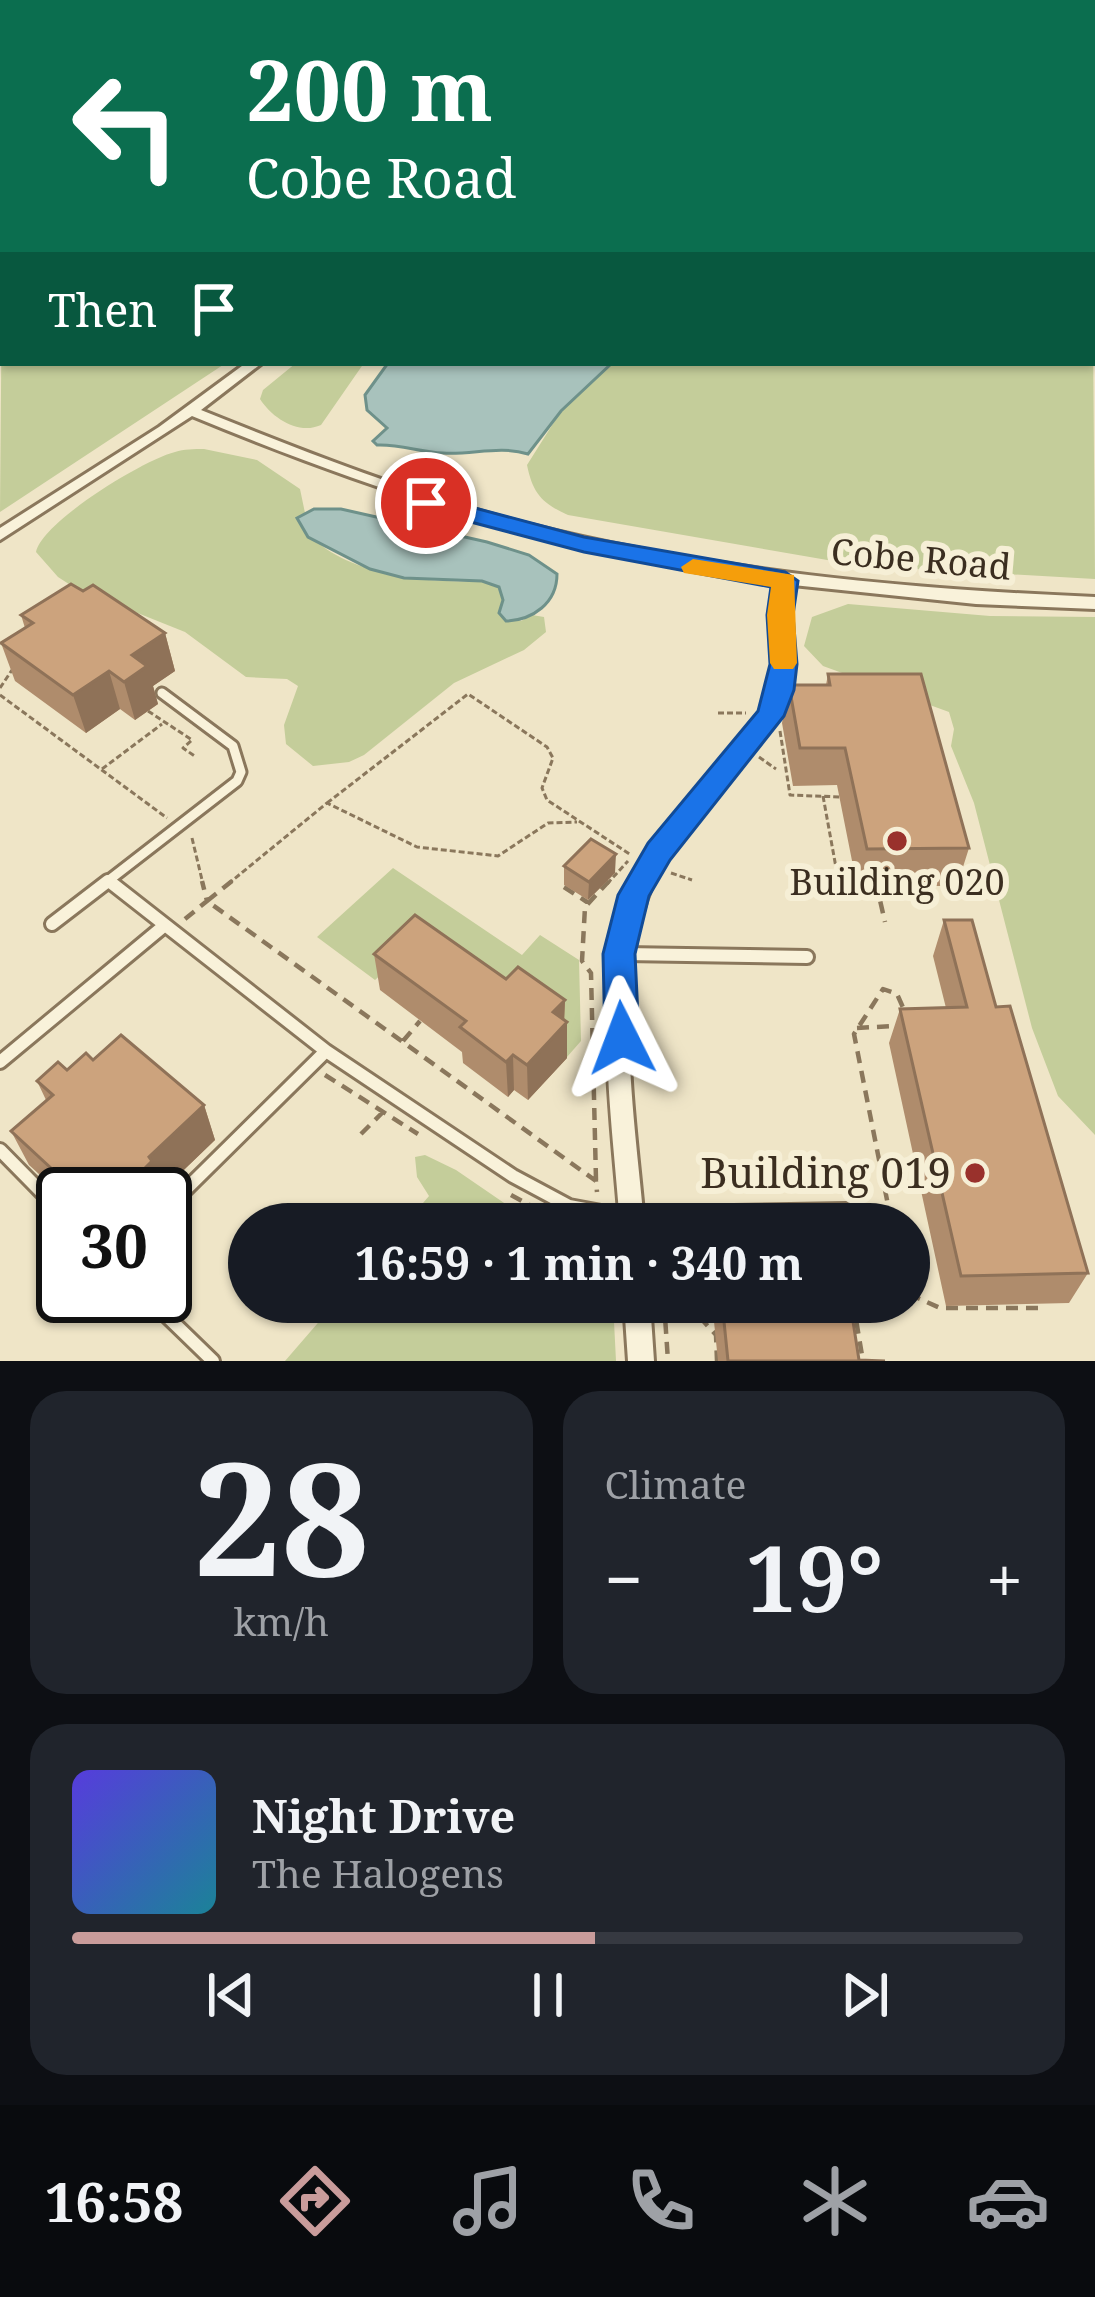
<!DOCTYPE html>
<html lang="en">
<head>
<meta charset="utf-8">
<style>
	:root { --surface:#171b24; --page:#20242c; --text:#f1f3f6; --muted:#9ea1a6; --line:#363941; --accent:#c99c9b }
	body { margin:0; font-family:"Noto Serif",serif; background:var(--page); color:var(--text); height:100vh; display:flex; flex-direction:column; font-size:45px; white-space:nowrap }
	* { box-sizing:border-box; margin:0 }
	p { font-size:39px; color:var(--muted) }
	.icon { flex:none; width:66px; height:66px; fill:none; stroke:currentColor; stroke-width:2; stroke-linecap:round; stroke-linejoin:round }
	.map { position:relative; height:1361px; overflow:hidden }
	.sheet { display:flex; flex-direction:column; gap:30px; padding:30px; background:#0d0f14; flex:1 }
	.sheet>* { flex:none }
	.top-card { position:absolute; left:0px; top:0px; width:1095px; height:366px; box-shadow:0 3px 9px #0004; background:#0b6e4f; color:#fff; overflow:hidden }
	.speed { position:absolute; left:36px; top:1167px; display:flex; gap:24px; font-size:60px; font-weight:700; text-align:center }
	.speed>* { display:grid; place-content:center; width:156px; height:156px; border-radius:50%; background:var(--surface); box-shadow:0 3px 9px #0004; line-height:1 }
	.speed .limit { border:6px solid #111; border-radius:18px; background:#fff; color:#111 }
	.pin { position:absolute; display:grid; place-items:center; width:102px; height:102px; color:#fff; margin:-51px; border:6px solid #fff; border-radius:50%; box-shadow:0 3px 12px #0007 }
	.me { position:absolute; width:132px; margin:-66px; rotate:357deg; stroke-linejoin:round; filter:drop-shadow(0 0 9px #0008) }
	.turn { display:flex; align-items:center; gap:42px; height:252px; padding:0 48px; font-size:54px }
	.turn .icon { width:156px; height:156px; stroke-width:2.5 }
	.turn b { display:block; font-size:84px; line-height:102px }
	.then { display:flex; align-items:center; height:114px; padding:0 48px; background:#0003; gap:24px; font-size:45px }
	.big { font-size:90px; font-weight:700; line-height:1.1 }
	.sheet .tile { flex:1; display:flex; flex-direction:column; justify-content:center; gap:18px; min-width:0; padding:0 42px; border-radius:36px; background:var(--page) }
	.sheet .dial { align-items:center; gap:0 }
	.dial b { font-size:156px; line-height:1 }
	.song { display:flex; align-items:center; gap:36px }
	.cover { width:144px; height:144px; border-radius:18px; background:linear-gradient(135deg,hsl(250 70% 55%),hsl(190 70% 35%)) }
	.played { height:12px; border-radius:6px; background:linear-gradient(90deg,var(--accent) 55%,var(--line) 55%) }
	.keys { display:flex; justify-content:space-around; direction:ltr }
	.heat { display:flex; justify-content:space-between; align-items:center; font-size:66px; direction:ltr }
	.sheet .tiles { flex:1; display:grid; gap:30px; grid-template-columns:1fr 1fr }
	.tile:last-child { grid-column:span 2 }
	.trip { position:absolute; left:228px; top:1203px; width:702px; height:120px; border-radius:60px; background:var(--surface); box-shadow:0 3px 9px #0004; font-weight:700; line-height:120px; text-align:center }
	.tabs { display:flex; height:192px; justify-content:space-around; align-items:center; background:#090b0e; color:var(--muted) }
	.tabs .icon { width:84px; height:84px }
	.tabs .active { color:var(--accent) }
	.tabs b { font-size:54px; color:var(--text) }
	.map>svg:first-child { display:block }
	.green { fill:#c4cd9a }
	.water { fill:#a8c2bc; stroke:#6e918a; stroke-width:3 }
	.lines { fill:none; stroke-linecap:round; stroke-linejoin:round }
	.stream { stroke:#6e918a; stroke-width:3 }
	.service-far1-casing { stroke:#8a775c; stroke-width:15 }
	.service-casing { stroke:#8a775c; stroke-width:18 }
	.minor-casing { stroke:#8a775c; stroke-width:6 }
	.path-far1 { stroke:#8a775c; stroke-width:3; stroke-dasharray:6 3; stroke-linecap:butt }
	.path { stroke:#8a775c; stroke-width:4.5; stroke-dasharray:12 8; stroke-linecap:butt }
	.service-far1 { stroke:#f9f2da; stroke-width:9 }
	.service { stroke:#f9f2da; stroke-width:12 }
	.minor { fill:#f9f2da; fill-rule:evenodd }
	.wall { fill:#af8c6c }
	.shaded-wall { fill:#8f7258 }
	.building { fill:#cca37d; stroke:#8f7258; stroke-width:3 }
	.route { fill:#1a73e8; stroke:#114b97; stroke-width:3 }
	.slow { fill:#f59e0b }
	.poi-dot { fill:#99312c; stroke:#f6efd6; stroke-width:4.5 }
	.labels { text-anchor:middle; stroke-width:12; stroke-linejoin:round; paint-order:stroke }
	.street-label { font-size:36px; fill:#3b2e20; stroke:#f6efd6 }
	.poi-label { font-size:36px; fill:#3b2e20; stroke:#f6efd6 }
	.near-poi-label { font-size:42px; fill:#3b2e20; stroke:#f6efd6; text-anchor:end }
</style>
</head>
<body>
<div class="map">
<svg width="1095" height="1361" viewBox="0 0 1095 1361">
	<rect width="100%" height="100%" fill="#efe5c7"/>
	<path class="green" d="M3 151V363H226L0 512Z
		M1092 209 1095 579 862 566 568 515C542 503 533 494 527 465L561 411 612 363H1092Z
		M296 363H364L321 425C299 435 273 419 260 399L263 390Z
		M204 449 257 460 300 489 305 513 298 518C327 574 425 584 482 581L499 587 503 600 521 621 532 615 544 617 546 632 524 650 454 683 364 755 349 762 313 766 286 744 284 725 298 686 287 679 246 677 185 632 75 588 58 577 36 552C42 522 143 460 175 452 184 449 194 449 204 449Z
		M848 604 990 616 1095 617V1135L1058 1096 1032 1028 974 803 951 746 954 729 949 712 823 666 804 646 812 617Z
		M393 868 522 955 540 935 579 960 581 1041 567 1057 385 971 375 980 317 937Z
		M425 1155 456 1170 535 1224H405L429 1196 417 1177 415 1157Z
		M336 1302H613L616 1361H285Z"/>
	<path class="water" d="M388 363H612L561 411 528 454C499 445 473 455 443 453 419 452 401 444 377 445L373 441 387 428 367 410 365 395Z
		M314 509H341L487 542 529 555 557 574C557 603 533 620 506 621L499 613 503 600 499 587 482 581 404 578 370 569 308 537 297 518Z"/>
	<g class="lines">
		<path class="stream" d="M819 0 824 3"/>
		<g class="service-far1-casing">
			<path id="service-far1" d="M108 880 113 884
				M104 884 237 781 241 772 233 746 162 693"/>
		</g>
		<g class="service-casing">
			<path id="service" d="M109 881 326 1051 513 1176 569 1206 612 1214 847 1210
				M52 924 108 881
				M625 954 807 957
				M0 1062 165 925
				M0 1150 63 1214
				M165 1210 326 1051
				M146 1296 213 1361"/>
		</g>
		<g class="minor-casing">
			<path id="minor" d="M665 0H676L673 3H662Z
				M246 363H262L201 410C308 453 415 495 527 524 714 571 903 589 1095 597V609L976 604 793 585 788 682 779 716 669 853C605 950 635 1113 644 1224H620C613 1127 593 997 622 903 640 848 685 804 722 761 736 746 754 729 762 711 780 673 772 624 776 583 574 557 380 494 192 416L0 540V528L159 427Z
				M624 1302H650L654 1361H628Z"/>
		</g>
		<path class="path-far1" d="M306 3 326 0
			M0 688 12 670
			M0 695 167 818
			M148 711 192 740 183 748 196 757
			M718 713H746
			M780 731 790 795 840 797
			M759 757 776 769
			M102 769 162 724
			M823 796 839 884
			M327 803 468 694 547 747 553 758 542 788 547 800 631 855
			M192 838 203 884
			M671 873 692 880
			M228 884 327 803 417 847 498 856 548 823 577 822
			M607 884 628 861"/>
		<path class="path" d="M232 881 207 901 596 1181 597 1192
			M838 881 841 897 879 896 885 922
			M564 887 587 902
			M185 919 207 901 202 881
			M857 1028 895 1026
			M403 1041 420 1021
			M325 1075 418 1134
			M361 1134 382 1113
			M596 1180 591 973 582 961 585 907 609 881
			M511 1195 555 1219
			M891 1220 854 1034 883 989 897 994 905 1012
			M861 1222 892 1224
			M909 1294 940 1308H1045
			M664 1302 668 1361
			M686 1302 716 1335 717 1361
			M853 1302 863 1361"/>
		<use href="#service-far1" class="service-far1"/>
		<use href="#service" class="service"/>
		<use href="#minor" class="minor"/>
	</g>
	<path class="wall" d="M0 0 3 3V82L0 81Z
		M21 615 165 633 175 671 153 686 158 704 135 720 120 709 86 733 15 681 1 643 25 628Z
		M828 674 969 848 957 886H857L837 785 793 786 782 723 789 685H826Z
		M564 866 615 873 588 900 564 885Z
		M944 920 996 1007 1088 1273 1069 1303 946 1306 889 1043 900 1009 946 1008 933 956Z
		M374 954 565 1000 564 1020 567 1022V1058L528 1100 514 1090 508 1097 463 1063 462 1052 380 990Z
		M93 1060 204 1105 215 1140 164 1189 166 1194 165 1195 63 1194V1196L29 1165 11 1131 46 1100 37 1081Z
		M712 1302H850L859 1360 885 1361H718Z"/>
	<path class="shaded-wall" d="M232 0H284L277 3H225Z
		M165 633 175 671 153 686 158 704 135 720 124 682 132 655Z
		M109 671 120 709 86 733 73 695Z
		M616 854 615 873 588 900 589 882Z
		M565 1000 564 1025 567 1022V1058L528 1100 527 1065 553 1012Z
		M513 1055 514 1090 508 1097 506 1062Z
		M204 1105 215 1140 164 1189 166 1194 165 1195 135 1194 130 1183 149 1157Z
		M126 1179 133 1194H110Z"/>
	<path class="building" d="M0 0H16L23 3H3V26L0 27Z
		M114 0H188L180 3H105Z
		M3 40V61L0 60V42Z
		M71 584 83 591 93 585 165 633 132 655 147 666 124 682 109 671 73 695 1 643 33 623 21 615Z
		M828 674H921L969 848 867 849 845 748H800L789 685H830Z
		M591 839 616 854 589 882 564 866Z
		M415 915 506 979 518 967 565 1000 553 1012 567 1022 527 1065 513 1055 506 1062 460 1027 466 1021 374 954Z
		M944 920H972L996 1007 1010 1006 1088 1273 961 1276 900 1009 967 1007Z
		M121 1035 204 1105 149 1157 152 1161 130 1183 126 1179 110 1194H79L11 1131 53 1095 37 1081 58 1062 67 1070 86 1053 93 1060Z
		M810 1206 813 1224H787L785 1207Z
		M722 1302H850L859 1360 885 1361H728Z"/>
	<path class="route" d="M426 495 584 537 785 572 798 581 793 615 797 664 794 690 784 716 670 860 649 896 635 954 639 1038 634 1049 622 1053 610 1049 605 1038 603 954 618 895 648 843 758 711 770 664 767 615 771 587 584 552 418 508V498Z"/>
	<path class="slow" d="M693 559 794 575 797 663 793 669H774L770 663 767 615 771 587 684 573 681 567Z"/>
	<g class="poi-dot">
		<circle cx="897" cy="841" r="12"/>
		<circle cx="975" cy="1173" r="12"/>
	</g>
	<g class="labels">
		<g class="street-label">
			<text transform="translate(921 559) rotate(5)" y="13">Cobe Road</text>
		</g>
		<g class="poi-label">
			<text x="897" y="895">Building 020</text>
		</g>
		<g class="near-poi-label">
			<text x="951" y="1188">Building 019</text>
		</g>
	</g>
</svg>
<div class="speed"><div class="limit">30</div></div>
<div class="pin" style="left:426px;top:503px;background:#d93025"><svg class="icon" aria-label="arrive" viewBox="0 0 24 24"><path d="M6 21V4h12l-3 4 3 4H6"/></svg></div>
<svg class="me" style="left:622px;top:1038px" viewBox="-20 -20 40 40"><path d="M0-17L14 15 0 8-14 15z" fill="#1a73e8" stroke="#fff" stroke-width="4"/></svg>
<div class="trip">16:59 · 1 min · 340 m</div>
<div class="top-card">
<div class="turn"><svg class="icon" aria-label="left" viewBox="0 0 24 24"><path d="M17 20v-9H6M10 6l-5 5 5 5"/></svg><div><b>200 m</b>Cobe Road</div></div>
<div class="then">Then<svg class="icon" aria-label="arrive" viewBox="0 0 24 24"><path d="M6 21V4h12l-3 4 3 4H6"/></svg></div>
</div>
</div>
<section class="sheet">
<div class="tiles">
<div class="tile dial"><b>28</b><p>km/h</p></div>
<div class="tile"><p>Climate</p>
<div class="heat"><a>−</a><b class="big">19°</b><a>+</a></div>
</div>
<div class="tile">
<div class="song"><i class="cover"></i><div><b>Night Drive</b><p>The Halogens</p></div></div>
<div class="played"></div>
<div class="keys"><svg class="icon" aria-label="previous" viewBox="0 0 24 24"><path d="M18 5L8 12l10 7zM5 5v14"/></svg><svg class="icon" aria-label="pause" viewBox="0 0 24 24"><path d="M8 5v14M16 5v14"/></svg><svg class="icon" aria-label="next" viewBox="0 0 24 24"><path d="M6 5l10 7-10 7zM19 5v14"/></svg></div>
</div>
</div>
</section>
<nav class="tabs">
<b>16:58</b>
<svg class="icon active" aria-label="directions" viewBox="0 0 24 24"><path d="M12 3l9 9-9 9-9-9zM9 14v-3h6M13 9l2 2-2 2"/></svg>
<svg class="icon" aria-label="music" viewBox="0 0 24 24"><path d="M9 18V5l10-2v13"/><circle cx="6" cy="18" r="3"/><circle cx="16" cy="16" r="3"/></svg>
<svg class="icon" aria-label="phone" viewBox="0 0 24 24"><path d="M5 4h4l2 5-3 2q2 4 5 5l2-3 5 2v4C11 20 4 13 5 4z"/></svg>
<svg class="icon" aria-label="climate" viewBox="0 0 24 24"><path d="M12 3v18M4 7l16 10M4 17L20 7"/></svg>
<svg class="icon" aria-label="car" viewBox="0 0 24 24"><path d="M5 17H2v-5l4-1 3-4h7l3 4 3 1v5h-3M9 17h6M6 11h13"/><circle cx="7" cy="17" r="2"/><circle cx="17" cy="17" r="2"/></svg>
</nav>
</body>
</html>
